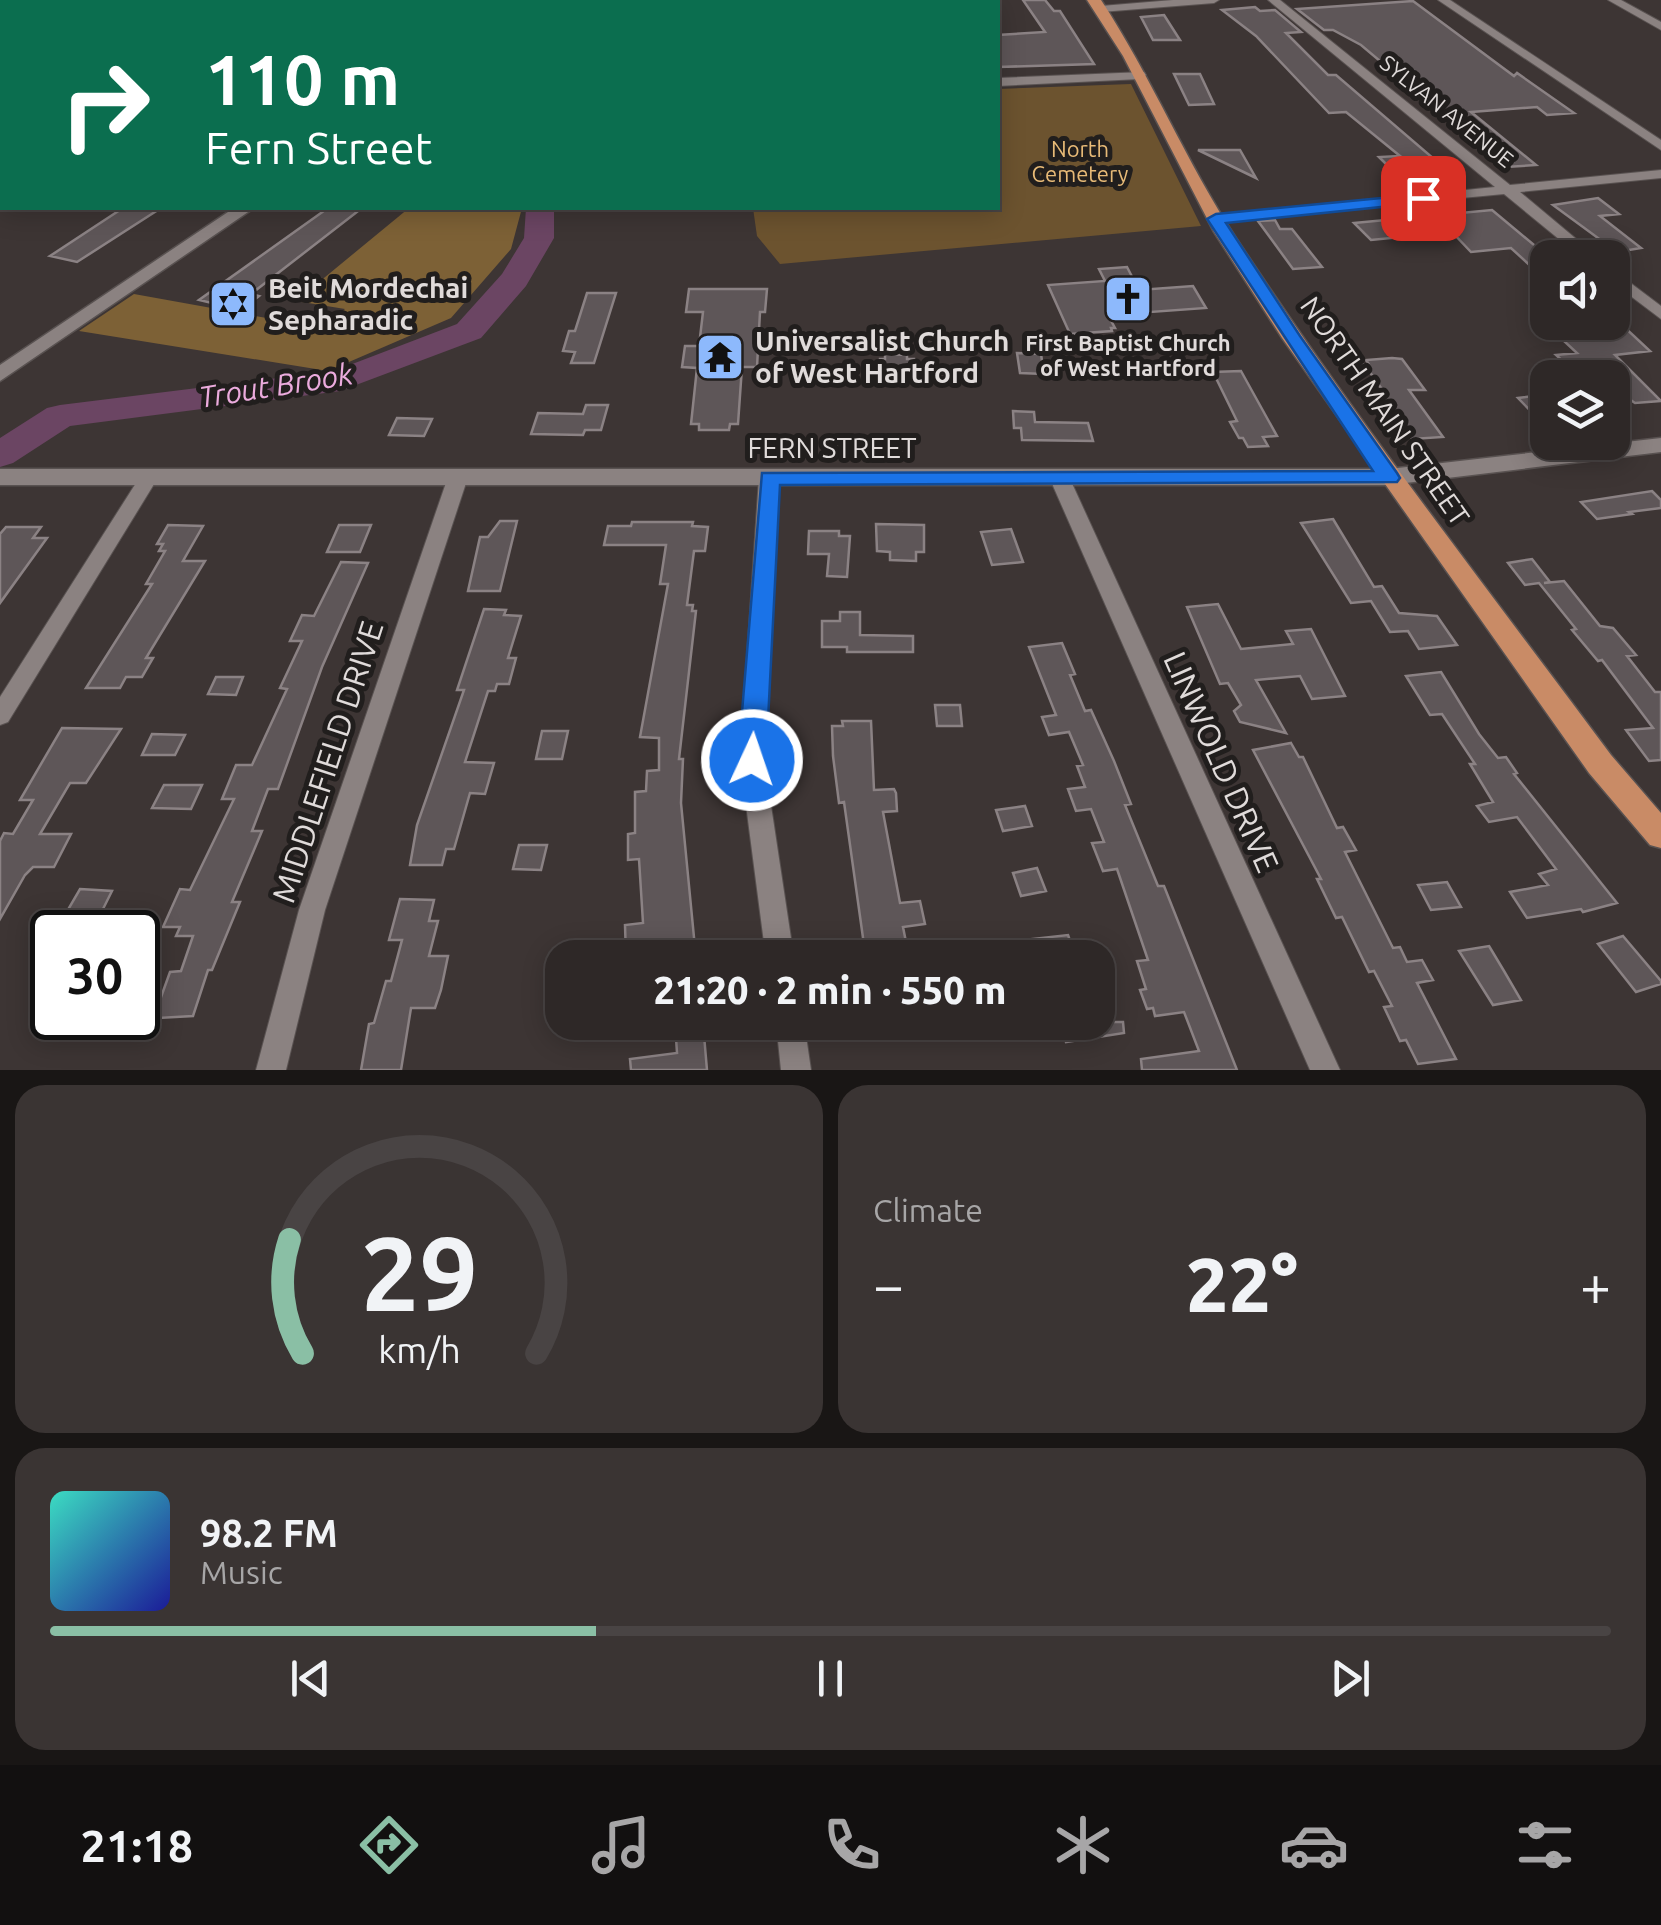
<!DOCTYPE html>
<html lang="en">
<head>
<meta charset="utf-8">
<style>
	:root { --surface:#2e2827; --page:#3a3433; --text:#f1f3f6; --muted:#a7a6a7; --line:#494444; --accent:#8abfa5 }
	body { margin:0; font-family:Ubuntu,sans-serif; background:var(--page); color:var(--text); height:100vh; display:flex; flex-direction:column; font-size:38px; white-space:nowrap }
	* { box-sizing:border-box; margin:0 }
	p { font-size:32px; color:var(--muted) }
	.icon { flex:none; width:55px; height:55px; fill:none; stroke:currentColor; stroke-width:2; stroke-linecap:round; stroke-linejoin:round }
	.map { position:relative; height:1070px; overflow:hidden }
	.details { display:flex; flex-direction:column; gap:15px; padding:15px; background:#191615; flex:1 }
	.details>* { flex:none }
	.guide { position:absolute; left:0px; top:0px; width:1000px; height:210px; box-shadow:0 5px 25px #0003,0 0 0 2px var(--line); background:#0b6e4f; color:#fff; overflow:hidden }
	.tools { position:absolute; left:1530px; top:240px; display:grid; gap:20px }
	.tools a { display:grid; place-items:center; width:100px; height:100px; border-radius:20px; background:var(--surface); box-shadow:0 5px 25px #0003,0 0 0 2px var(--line); font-size:50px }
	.speed { position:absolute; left:30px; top:910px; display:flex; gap:20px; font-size:50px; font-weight:700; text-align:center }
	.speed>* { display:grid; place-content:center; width:130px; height:130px; border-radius:50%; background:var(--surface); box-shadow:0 5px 25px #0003,0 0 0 2px var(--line); line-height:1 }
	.speed .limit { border:5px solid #111; border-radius:15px; background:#fff; color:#111 }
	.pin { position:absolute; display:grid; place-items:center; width:85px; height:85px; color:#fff; margin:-42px; border-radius:20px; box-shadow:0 5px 15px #0006 }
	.me { position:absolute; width:110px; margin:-55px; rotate:3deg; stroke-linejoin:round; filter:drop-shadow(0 0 8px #0008) }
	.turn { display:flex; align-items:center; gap:35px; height:210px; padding:0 40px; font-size:45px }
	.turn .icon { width:130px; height:130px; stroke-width:2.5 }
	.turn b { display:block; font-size:70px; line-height:85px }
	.big { font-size:75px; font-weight:800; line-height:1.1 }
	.details .widget { flex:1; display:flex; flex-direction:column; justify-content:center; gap:15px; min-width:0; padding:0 35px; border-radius:30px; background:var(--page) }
	.details .dial { align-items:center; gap:0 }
	.dial svg { height:260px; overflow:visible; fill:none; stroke:var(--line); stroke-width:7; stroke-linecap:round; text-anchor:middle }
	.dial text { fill:var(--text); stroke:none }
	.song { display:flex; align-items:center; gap:30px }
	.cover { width:120px; height:120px; border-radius:15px; background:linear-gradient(135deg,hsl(170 70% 55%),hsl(240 70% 35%)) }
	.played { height:10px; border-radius:5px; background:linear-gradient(90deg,var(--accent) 35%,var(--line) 35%) }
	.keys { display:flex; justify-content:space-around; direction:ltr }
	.heat { display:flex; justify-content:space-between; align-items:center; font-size:55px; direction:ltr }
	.details .tiles { flex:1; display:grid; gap:15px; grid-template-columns:1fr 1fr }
	.widget:last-child { grid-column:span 2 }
	.trip { position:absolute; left:545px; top:940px; width:570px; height:100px; border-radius:30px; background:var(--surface); box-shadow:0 5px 25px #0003,0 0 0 2px var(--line); font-weight:800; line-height:100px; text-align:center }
	.tab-bar { display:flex; height:160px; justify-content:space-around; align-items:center; background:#121010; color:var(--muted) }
	.tab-bar .icon { width:70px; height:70px }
	.tab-bar .current { color:var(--accent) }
	.tab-bar b { font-size:45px; color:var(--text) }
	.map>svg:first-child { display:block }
	.green { fill:#6c532f }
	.forest { fill:#7d6136 }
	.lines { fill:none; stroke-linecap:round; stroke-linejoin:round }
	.river { fill:#6b4563; fill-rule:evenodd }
	.building { fill:#5e5658; stroke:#8b8284; stroke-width:2.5 }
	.street-casing { stroke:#595251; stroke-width:2 }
	.secondary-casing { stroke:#595251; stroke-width:3 }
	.primary-casing { stroke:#595251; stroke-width:3 }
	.street { fill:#8b8281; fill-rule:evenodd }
	.secondary { fill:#8b8281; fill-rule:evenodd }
	.primary { fill:#c98b66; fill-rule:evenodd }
	.route { fill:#1a73e8; stroke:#114b97; stroke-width:2.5 }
	.labels { text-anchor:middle; stroke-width:10; stroke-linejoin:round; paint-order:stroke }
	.far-street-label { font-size:22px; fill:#e0dbda; stroke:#211e1d }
	.far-park-label { font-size:22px; fill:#e7ba77; stroke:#211e1d }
	.far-poi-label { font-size:22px; font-weight:bold; fill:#e0dbda; stroke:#211e1d }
	.poi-label { font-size:28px; font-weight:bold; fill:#e0dbda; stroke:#211e1d; text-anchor:start }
	.street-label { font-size:28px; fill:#e0dbda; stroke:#211e1d }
	.water-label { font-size:30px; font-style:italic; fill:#ebabdd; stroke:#211e1d }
	.near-street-label { font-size:32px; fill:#e0dbda; stroke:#211e1d }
</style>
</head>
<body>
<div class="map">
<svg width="1661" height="1070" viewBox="0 0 1661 1070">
	<rect width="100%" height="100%" fill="#3d3534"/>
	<path class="green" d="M1131 84 1201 226 780 264 757 236 753 208H998V89Z"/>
	<path class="forest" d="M409 208H522L511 249 451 318 328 371 79 331 134 294 322 328 345 309 296 301Z"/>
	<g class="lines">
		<path class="river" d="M526 208H554V238L526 286 481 338 340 391 70 426 13 463 0 467V438L47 408 60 405 334 371 457 324 502 274 524 238Z"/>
	</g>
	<path class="building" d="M1023 0H1045L1054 11H1060L1094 64 998 67V35L1045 32Z
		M1413 1 1514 76 1517 73 1574 113 1547 115 1537 107 1471 112 1536 165 1506 167 1361 45 1333 30H1324L1297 9Z
		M1255 7 1260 11 1275 10 1301 32 1286 33 1328 75H1336L1448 171 1443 172 1446 174 1402 180 1379 157 1400 156 1346 112 1329 113 1256 36 1222 10Z
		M1164 15 1180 40H1153L1141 17Z
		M1174 74H1200L1214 104 1189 105Z
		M1198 150H1240L1256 178Z
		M1598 198 1619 214 1600 216 1641 248 1617 252 1553 205Z
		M123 208H161L77 262 50 256Z
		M328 208H362L251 294 259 296 241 310 199 300Z
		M1492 210 1540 250 1548 249V282L1511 248 1471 252 1452 232 1371 240 1354 223Z
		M1275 220 1280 229H1292L1322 267 1293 269 1258 221Z
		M1127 267 1139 290 1193 286 1206 308 1108 315 1115 328H1111L1112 331 1070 334 1048 285 1105 281 1099 269Z
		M689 289H767L765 312H760L757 367H742L738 424H730L729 430H699V424H691L697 368 682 367 685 346H699L703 312H686Z
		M587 293H616L594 363H571L575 352 563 351 569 331H575Z
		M1574 322H1619L1650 351 1615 355 1661 401 1635 403 1612 387V378L1599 373 1579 376 1556 355 1577 353 1551 329 1578 326Z
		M1017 353 1041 354 1044 374 1020 373Z
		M885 354 907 355V359H914V382L879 381 880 359H885Z
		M1392 358 1402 359 1425 390H1409L1443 437 1412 439 1379 398H1384L1381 393 1384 392 1364 364 1368 363 1366 360Z
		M1241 371 1277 436 1263 437 1268 446 1248 447 1243 438H1239L1230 422 1237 421 1213 372Z
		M1548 394V429L1518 398Z
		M586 405H608L601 430H585L583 435 531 434 538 413 583 414Z
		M1013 411 1034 412 1035 422 1088 423 1093 441 1022 440 1021 428H1014Z
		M397 418 432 419 424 436 389 435Z
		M1652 491 1661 500V508L1629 512 1632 514 1597 519 1581 502Z
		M1333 519 1374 587 1382 586 1399 613 1437 616 1457 645 1419 649 1408 631 1390 632 1371 601 1351 603 1301 523Z
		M500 521H517L500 591H468L480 537H488Z
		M632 522H693L692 526 708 527 705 551H694L687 605H693L692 611H696L679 759H683L681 803 696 958H626L625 925 643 923 639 859 628 860V834L635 833V792L646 791 647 771 659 770V738L640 737 668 584H660L666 545H604L608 526H631Z
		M876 524 924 525V552H916V561L890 560V552L877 551Z
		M168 525 203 526 183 561H205L146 658H153L142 677H126L120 688H86L152 584H146L165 551H159L163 544H157Z
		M339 525H371L360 552H327Z
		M6 527H41L33 538H47L0 603V534Z
		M1011 529 1023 562 992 565 981 532Z
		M809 531H839V536H850L847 577 827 576 829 554H808Z
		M1532 559 1550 582 1544 583 1564 581 1600 626 1613 628 1636 655 1627 656 1655 692H1661V760L1649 761 1626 730 1653 728 1602 660 1598 661 1572 630 1576 629 1539 583 1525 585 1508 563Z
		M341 562 368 563 322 667 278 789H268L252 831H262L232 902H240L212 970H208L193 1016 141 1019 148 1000H160L170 972 181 971 193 936H176L180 927H163L180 889 190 890 234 799H222L236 765H252L287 689 280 688 302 641H290L302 615 314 616Z
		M1218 604 1241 649 1293 644 1286 631 1311 629 1345 696 1312 699 1300 676 1256 680 1286 733 1240 722 1234 711 1241 705 1228 683 1220 684 1187 607Z
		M484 609 506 610 504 615 521 616 508 658H516L509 684H497L495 691H488L465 762 494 763 485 794 470 793 454 849H446L442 865H410L417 825 464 690H457Z
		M840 612H860V635L913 636V652H847V647H822V621H840Z
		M1062 643 1075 674 1070 675 1085 711 1091 710 1114 761 1131 804 1125 805 1158 886H1164L1237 1070H1142L1141 1059 1199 1051 1184 1012 1155 1016 1153 1008 1147 1009 1140 990 1146 989 1137 961 1148 960 1117 869 1103 871 1092 843 1104 842 1091 809 1076 811 1068 789 1085 787 1077 766 1083 765 1069 732 1049 735 1042 717 1056 715 1029 647Z
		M1441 672 1479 734 1498 758 1506 757 1517 773 1514 774 1617 903 1583 912 1581 909 1527 918 1510 892 1548 885 1539 874 1556 869 1517 817 1489 822 1477 806 1493 802 1470 764H1475L1442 714 1430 715 1406 676Z
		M216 677H243L236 695 208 694Z
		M935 705H960L962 726H937Z
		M842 721H871L874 790 894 789 896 793 897 811 883 812 900 903 920 901 925 924 903 927 907 947 865 952 844 802 839 803 833 756 832 726H843Z
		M62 728 121 729 86 783H70L40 834H71L54 867H33L25 875 0 919V841L4 833 13 834 33 800H20Z
		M542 731H568L562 759H536Z
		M152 734 185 735 175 755H142Z
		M1291 743 1299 757H1303L1337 828 1343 827 1356 850 1345 852 1393 948 1400 947 1407 962 1422 960 1433 980 1417 983 1456 1059 1418 1064 1406 1040 1400 1041 1384 1007 1392 1006 1374 971 1369 972 1342 917 1336 918 1317 879H1321L1253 750Z
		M164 785H202L191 809 152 808Z
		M1025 806 1032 826 1003 831 996 810Z
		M519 845H547L541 870 513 869Z
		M1037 868 1046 891 1021 896 1013 873Z
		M1447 882 1461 907 1431 910 1418 885Z
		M80 889 112 891 100 915 66 913Z
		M400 899 434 900 429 921H438L429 956H448L441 990 435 1008H411L401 1070H361L369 1024 374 1023 386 981H391L402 940H389Z
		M1068 935 1076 958H1038L1032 939Z
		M1623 936 1661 981V984L1636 992 1598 944Z
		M1489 946 1504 971 1521 1000 1493 1005 1459 951Z
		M1060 1022H1123L1124 1033 1066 1042Z
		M704 1035 707 1070H631L630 1059 677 1053 676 1038Z"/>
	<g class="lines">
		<g class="street-casing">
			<path id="street" d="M1173 0H1219L1214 3 1101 12 1096 9 1101 6Z
				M1268 0H1280L1510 185 1661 170V178L1520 192 1599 258H1582L1504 194 1211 222 1209 219 1216 215 1495 187Z
				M1438 0H1450L1661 140V150Z
				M1608 0H1621L1661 22V30Z
				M0 29H2V35H0Z
				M1144 72 1146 75 1140 79 998 86V78Z
				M2 83V92L0 93V84Z
				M0 112H2V120H0Z
				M1612 269 1661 306V319L1612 282Z
				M150 470 159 476 8 722 0 725V697L143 472Z
				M458 471 468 477 325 910 286 1070H256L299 910 448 477Z
				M769 472 779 478 764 759 794 958H766L740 759 759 478Z
				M1060 473 1070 479 1340 1070H1310L1050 479Z
				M776 1022H804L811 1070H781Z"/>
		</g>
		<g class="secondary-casing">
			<path id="secondary" d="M234 208H254L0 381V365Z
				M1661 438V452L1389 485H0V469H1389Z"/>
		</g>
		<g class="primary-casing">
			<path id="primary" d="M1087 0H1101C1151 76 1186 162 1236 238 1353 416 1484 584 1611 755L1661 813V848L1650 845 1589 773 1282 338 1214 232 1123 56Z"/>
		</g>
		<use href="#street" class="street"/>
		<use href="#secondary" class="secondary"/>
		<use href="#primary" class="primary"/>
	</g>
	<path class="route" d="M1423 194 1429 195V202L1226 223 1300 336 1397 473 1400 478 1397 482 780 485 766 760 762 767 752 771 742 767 738 760 762 473 1373 471 1207 219 1216 214Z"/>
	<defs>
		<g id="church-square" transform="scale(2.5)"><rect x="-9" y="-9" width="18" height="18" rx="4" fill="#8db9fc" stroke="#211e1d"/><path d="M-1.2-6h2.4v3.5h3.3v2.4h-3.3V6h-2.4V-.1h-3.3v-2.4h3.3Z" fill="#111"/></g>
		<g id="synagogue-square" transform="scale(2.5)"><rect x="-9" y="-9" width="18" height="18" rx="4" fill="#8db9fc" stroke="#211e1d"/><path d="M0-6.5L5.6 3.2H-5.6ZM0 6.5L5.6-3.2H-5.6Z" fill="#111"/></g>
		<g id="temple-square" transform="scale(2.5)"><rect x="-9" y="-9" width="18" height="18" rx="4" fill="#8db9fc" stroke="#211e1d"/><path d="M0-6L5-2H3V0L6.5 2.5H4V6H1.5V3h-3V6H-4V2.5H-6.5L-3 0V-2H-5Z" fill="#111"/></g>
	</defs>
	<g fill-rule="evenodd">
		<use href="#church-square" x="1128" y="299"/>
		<use href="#synagogue-square" x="233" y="304"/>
		<use href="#temple-square" x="720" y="357"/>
	</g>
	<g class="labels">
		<g class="far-street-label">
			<text transform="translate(1447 111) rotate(39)" y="8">SYLVAN AVENUE</text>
		</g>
		<g class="far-park-label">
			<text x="1080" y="157">North<tspan x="1080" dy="25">Cemetery</tspan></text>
		</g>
		<g class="far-poi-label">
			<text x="1128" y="351">First Baptist Church<tspan x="1128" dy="25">of West Hartford</tspan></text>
		</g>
		<g class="poi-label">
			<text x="268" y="298">Beit Mordechai<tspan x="268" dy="32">Sepharadic</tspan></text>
			<text x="755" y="351">Universalist Church<tspan x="755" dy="32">of West Hartford</tspan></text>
		</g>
		<g class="street-label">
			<text transform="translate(1385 411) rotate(55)" y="10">NORTH MAIN STREET</text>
			<text x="832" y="458">FERN STREET</text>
		</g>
		<g class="water-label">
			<text transform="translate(276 386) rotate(-9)" y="10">Trout Brook</text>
		</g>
		<g class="near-street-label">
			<text transform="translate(328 762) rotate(-72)" y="11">MIDDLEFIELD DRIVE</text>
			<text transform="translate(1221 762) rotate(66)" y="11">LINWOLD DRIVE</text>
		</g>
	</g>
</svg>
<div class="tools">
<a><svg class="icon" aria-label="sound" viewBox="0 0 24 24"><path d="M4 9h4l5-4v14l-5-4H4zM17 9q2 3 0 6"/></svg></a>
<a><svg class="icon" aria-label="layers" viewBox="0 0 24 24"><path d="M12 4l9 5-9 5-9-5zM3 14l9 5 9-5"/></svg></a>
</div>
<div class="speed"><div class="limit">30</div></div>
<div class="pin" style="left:1423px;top:198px;background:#d93025"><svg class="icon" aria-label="arrive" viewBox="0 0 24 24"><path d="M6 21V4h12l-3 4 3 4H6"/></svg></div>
<svg class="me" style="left:752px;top:760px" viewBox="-20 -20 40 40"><circle r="17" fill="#1a73e8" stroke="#fff" stroke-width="3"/><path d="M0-11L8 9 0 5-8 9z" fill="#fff"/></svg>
<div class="trip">21:20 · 2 min · 550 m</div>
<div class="guide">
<div class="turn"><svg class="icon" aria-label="right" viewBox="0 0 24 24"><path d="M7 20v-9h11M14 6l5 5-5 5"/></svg><div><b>110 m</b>Fern Street</div></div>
</div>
</div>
<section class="details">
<div class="tiles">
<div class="widget dial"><svg viewBox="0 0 100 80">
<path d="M14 69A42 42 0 1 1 86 69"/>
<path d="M14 69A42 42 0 0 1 10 34" stroke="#8abfa5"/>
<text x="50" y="56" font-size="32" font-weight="700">29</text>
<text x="50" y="72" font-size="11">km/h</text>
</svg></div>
<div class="widget"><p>Climate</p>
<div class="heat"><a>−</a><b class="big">22°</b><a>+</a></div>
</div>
<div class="widget">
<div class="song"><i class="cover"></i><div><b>98.2 FM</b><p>Music</p></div></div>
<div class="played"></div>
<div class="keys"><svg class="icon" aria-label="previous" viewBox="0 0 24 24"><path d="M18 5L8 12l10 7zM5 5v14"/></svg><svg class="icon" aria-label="pause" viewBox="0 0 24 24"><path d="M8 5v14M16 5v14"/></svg><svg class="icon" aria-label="next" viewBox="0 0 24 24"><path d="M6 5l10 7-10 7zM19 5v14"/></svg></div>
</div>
</div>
</section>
<nav class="tab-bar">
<b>21:18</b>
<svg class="icon current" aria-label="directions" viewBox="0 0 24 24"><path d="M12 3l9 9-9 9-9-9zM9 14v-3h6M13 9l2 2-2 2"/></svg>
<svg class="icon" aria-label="music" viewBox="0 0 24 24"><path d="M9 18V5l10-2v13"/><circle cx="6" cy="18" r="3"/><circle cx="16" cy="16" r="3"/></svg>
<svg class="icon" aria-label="phone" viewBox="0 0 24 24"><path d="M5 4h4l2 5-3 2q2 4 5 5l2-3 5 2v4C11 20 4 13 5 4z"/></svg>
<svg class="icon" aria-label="climate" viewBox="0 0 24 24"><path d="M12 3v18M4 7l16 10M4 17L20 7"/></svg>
<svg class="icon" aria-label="car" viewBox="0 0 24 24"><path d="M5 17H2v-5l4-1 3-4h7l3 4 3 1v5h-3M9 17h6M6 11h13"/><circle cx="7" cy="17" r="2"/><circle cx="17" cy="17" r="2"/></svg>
<svg class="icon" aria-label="filters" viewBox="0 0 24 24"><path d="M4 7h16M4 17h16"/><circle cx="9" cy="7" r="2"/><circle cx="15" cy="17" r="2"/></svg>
</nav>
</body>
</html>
